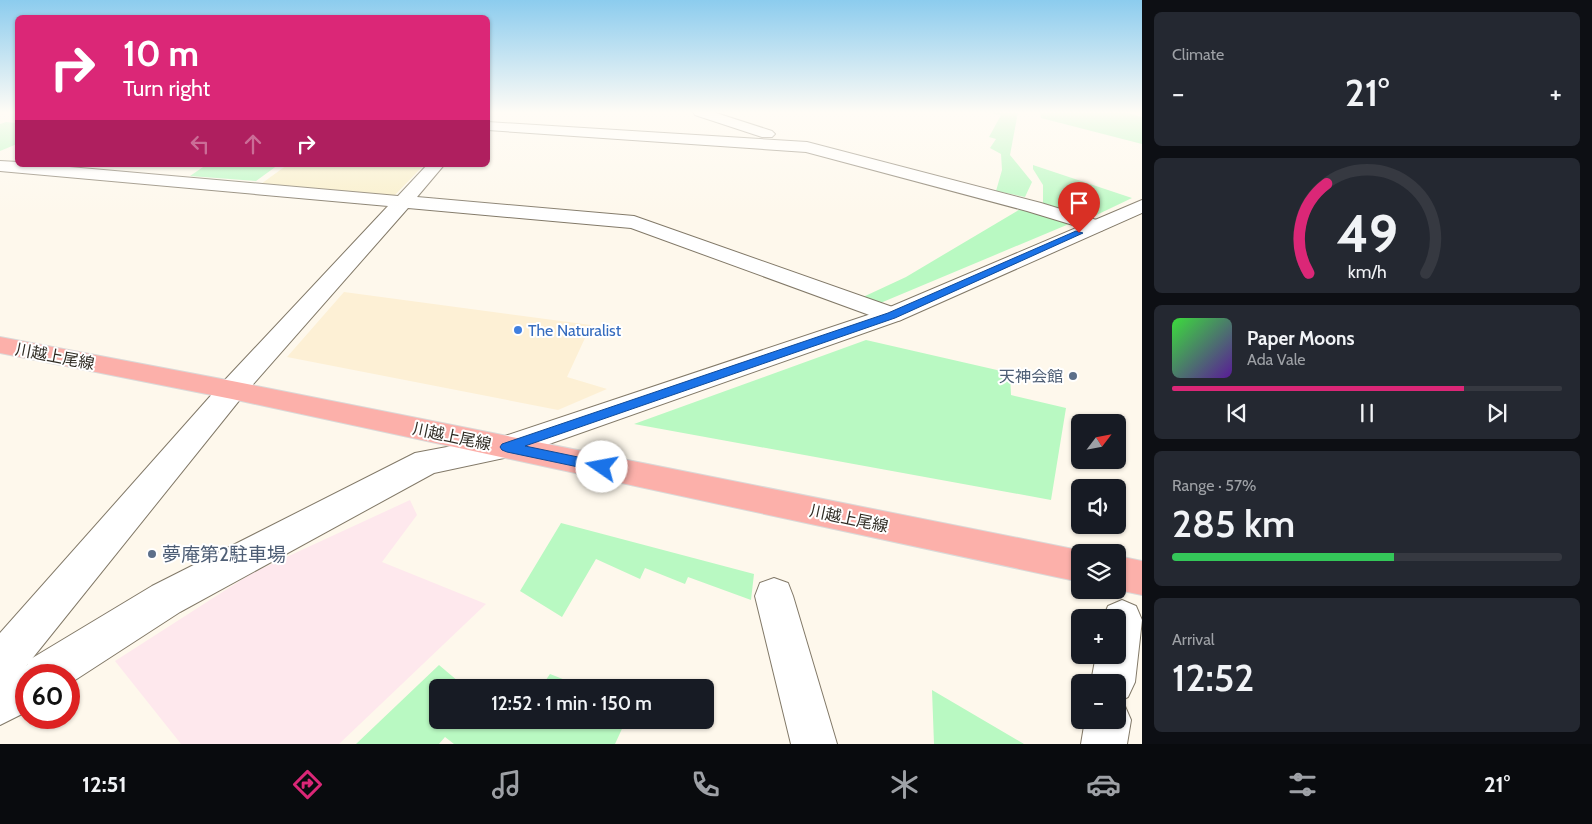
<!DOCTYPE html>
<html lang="en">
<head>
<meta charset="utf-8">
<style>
	:root { --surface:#171b24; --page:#242831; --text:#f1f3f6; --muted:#9ea1a6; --line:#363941; --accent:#db2777 }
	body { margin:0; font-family:Cabin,"Noto Sans JP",sans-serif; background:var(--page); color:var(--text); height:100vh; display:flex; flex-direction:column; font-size:19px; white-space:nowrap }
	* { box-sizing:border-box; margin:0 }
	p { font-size:16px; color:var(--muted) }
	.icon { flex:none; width:28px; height:28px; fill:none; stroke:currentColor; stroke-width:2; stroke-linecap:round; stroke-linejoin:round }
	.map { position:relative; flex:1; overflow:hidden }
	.details { display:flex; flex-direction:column; gap:12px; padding:12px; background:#0d0f14; width:450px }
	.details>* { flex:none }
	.hud { position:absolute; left:15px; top:15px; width:475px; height:152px; border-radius:8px; box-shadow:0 1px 4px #0004; background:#db2777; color:#fff; overflow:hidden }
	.needle { width:32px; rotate:58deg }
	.controls { position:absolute; left:1071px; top:414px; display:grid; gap:10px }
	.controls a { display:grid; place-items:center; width:55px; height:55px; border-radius:8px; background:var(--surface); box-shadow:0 1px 4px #0004; font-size:25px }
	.speed { position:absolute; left:15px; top:664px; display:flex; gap:10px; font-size:25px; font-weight:700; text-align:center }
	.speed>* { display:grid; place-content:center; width:65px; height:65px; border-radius:50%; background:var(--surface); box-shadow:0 1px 4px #0004; line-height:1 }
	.speed .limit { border:8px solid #d22; background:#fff; color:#111 }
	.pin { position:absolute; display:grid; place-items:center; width:42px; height:42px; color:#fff; margin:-51px -21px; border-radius:50% 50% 50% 0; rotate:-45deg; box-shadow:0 0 5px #0007 }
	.pin .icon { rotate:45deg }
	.me { position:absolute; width:55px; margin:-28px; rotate:282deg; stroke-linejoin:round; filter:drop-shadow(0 0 4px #0008) }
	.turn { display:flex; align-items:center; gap:18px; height:105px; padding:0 25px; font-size:22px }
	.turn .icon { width:65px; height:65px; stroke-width:2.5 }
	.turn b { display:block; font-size:35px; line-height:42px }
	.lanes { display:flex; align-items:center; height:48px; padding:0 25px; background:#0003; justify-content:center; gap:25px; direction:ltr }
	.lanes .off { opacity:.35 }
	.big { font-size:38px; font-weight:600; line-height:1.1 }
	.details .tile { flex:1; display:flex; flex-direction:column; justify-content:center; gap:8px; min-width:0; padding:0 18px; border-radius:8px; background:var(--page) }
	.details .dial { align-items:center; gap:0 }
	.dial svg { height:130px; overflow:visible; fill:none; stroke:var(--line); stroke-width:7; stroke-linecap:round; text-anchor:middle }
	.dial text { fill:var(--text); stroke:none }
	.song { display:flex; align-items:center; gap:15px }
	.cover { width:60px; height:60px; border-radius:8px; background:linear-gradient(135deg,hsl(120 70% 55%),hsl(270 70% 35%)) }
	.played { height:5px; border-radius:2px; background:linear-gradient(90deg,var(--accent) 75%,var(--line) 75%) }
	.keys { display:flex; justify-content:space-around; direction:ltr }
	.heat { display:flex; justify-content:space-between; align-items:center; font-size:28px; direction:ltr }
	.charge { height:8px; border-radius:4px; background:linear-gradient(90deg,#34c759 57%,var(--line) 0) }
	.trip { position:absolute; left:429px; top:679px; width:285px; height:50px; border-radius:8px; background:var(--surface); box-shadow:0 1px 4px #0004; font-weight:600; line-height:50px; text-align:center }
	.dock { display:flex; height:80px; justify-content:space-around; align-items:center; background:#090b0e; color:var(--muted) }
	.dock .icon { width:35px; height:35px }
	.dock .on { color:var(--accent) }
	.dock b { font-size:22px; color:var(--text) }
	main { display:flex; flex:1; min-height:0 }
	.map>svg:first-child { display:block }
	.built { fill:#fdf0d5 }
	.industrial { fill:#fee8ed }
	.green { fill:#b9f9c2 }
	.sand { fill:#f9efc9 }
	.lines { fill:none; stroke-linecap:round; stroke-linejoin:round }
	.minor-casing { stroke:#827968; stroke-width:2 }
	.tertiary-casing { stroke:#827968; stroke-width:2 }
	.primary-casing { stroke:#dad9d8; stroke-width:2 }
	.minor { fill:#fff; fill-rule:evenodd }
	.tertiary { fill:#fff; fill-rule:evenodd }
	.primary { fill:#fcb0aa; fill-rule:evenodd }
	.route { fill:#1a73e8; stroke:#114b97 }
	.shop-dot { fill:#3f7fe0; stroke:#fff; stroke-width:2 }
	.service-dot { fill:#5c6f8a; stroke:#fff; stroke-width:2 }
	.labels { text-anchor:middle; stroke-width:4; stroke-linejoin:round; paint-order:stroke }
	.shop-label { font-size:16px; fill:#366cbe; stroke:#fff; text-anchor:start }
	.street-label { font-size:16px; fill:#302c24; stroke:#fff }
	.service-label { font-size:16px; fill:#4e5e75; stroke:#fff; text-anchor:end }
	.near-service-label { font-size:19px; fill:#4e5e75; stroke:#fff; text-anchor:start }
</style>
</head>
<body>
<main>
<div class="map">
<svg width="1142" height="744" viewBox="0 0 1142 744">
	<rect width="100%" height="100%" fill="#fef8ec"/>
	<path class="built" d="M344 292 591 325 567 377 607 389 558 410 287 357Z"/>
	<path class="industrial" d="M410 500 417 515 382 562 486 604 339 744H181L115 661 252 573Z"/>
	<path class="green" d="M984 112H1018L1010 155 1032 182 1025 197 996 191 1002 170 1001 154 990 148 996 139 989 137 1001 115Z
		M1040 112H1124L1142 117V144L1041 118Z
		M6 122 17 123V144L0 151V124Z
		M206 165H278L256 181 190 176Z
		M1033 165 1132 198 1088 219 1043 206V185L1033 169Z
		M1022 208 1069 224 878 304 863 297 906 277Z
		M866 340 1010 373 1011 395 1066 408 1051 500 634 424Z
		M561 523 754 574 751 600 688 577 685 584 645 568 640 579 596 559 562 617 520 591Z
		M439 665 465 687 438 688V720H503L513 728 518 720H626L615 744H454L445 737 439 744H356Z
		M550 674 583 687H541Z
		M932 690 1024 744H934Z"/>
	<path class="sand" d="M287 165H424L394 196 261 184Z"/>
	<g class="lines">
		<g class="minor-casing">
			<path id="minor" d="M693 112H713L772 131 775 134 772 137H762L695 115Z
				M488 122 807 142 1041 203 1103 222 1106 226 1103 230 1096 232 1027 211 806 152 488 130Z
				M0 161 18 162V165H47L398 196 427 165H444L417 197 634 216 901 310 904 315 901 320 892 322 883 320 631 228 408 208 242 397 15 680 0 686V633L222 383 388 206 0 171Z
				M774 578 788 583 793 596 837 744H791L755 596 760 583Z
				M1122 600 1136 606 1142 620 1135 682 1128 697 1118 702 1124 704 1131 720 1127 744H1081L1085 720H1118V682H1091L1096 655H1118V618H1103L1108 606Z"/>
		</g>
		<g class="tertiary-casing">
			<path id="tertiary" d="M1142 200V213L901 320 518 455 434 473 180 612 69 684V675H26V712L0 725V677L11 671 27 665 29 660 152 586 415 453 505 436 883 310Z"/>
		</g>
		<g class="primary-casing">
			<path id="primary" d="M0 337 232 381 1088 552H1080V582L232 399 0 353Z
				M1118 556 1142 561V595L1118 590Z"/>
		</g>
		<use href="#minor" class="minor"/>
		<use href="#tertiary" class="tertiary"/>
		<use href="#primary" class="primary"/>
	</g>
	<linearGradient id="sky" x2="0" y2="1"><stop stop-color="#8cccee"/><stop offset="0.52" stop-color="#fffcf6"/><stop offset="1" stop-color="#fffcf6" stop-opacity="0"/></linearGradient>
	<rect width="1142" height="216" fill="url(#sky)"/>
	<path class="route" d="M1076 231 1083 233 895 318 525 446 602 462 607 463 609 467 607 470 602 472 507 452 502 450 500 447 502 444 888 313Z"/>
	<circle class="shop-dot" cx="518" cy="330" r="5"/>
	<g class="service-dot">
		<circle cx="1073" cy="376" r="5"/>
		<circle cx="152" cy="554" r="5"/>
	</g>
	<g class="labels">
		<g class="shop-label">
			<text x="528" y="336">The Naturalist</text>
		</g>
		<g class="street-label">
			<text transform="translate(55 356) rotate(11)" y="6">川越上尾線</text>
			<text transform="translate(452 436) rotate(12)" y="6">川越上尾線</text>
			<text transform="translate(849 518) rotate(12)" y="6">川越上尾線</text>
		</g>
		<g class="service-label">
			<text x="1063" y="382">天神会館</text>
		</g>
		<g class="near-service-label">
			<text x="162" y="561">夢庵第2駐車場</text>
		</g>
	</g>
</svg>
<div class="controls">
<a><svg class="needle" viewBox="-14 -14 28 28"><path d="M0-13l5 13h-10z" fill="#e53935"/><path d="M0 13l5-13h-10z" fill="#9ea1a6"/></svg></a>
<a><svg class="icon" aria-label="sound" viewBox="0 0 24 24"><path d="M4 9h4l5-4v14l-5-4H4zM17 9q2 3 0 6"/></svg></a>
<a><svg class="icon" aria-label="layers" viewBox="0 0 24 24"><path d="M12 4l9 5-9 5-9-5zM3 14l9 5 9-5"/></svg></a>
<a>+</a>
<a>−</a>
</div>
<div class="speed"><div class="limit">60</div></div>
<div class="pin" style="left:1079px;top:233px;background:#d93025"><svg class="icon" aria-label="arrive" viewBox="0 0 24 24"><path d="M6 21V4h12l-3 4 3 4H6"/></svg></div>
<svg class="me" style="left:602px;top:467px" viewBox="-20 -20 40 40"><circle r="19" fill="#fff"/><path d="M0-13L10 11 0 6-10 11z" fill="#1a73e8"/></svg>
<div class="trip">12:52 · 1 min · 150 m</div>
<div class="hud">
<div class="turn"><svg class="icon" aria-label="right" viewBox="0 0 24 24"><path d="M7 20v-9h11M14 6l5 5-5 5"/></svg><div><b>10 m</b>Turn right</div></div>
<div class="lanes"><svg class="icon off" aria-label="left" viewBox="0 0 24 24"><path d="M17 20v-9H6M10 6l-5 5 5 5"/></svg><svg class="icon off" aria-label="ahead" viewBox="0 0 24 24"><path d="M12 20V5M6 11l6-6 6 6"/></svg><svg class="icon" aria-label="right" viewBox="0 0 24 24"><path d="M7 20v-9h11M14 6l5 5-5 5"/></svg></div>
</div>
</div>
<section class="details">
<div class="tile"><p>Climate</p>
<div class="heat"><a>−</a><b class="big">21°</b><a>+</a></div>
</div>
<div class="tile dial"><svg viewBox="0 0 100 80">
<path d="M14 69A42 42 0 1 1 86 69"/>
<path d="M14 69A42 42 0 0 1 25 14" stroke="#db2777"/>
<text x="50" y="56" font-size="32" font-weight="700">49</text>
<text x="50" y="72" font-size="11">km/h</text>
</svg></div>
<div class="tile">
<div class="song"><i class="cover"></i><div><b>Paper Moons</b><p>Ada Vale</p></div></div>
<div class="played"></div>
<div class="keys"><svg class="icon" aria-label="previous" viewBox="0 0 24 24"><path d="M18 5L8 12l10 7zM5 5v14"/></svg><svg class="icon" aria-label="pause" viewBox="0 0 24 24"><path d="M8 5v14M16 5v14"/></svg><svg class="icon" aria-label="next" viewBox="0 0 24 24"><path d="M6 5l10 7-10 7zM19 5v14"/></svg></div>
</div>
<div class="tile"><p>Range · 57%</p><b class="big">285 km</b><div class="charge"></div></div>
<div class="tile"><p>Arrival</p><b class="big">12:52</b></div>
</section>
</main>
<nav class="dock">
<b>12:51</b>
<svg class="icon on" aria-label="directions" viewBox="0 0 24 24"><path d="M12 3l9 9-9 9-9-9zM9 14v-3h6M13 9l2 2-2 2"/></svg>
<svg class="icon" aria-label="music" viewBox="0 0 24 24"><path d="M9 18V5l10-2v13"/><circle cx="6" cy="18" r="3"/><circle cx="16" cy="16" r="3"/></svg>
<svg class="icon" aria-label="phone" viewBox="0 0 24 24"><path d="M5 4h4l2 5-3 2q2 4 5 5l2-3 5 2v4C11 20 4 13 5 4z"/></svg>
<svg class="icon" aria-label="climate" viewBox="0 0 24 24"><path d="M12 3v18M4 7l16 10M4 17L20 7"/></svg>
<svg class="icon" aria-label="car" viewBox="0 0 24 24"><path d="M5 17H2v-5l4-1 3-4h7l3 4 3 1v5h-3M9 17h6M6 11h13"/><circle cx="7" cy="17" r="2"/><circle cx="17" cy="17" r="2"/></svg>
<svg class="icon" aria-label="filters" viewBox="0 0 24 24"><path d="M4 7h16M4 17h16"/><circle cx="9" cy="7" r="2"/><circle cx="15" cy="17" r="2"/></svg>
<b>21°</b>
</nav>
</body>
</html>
